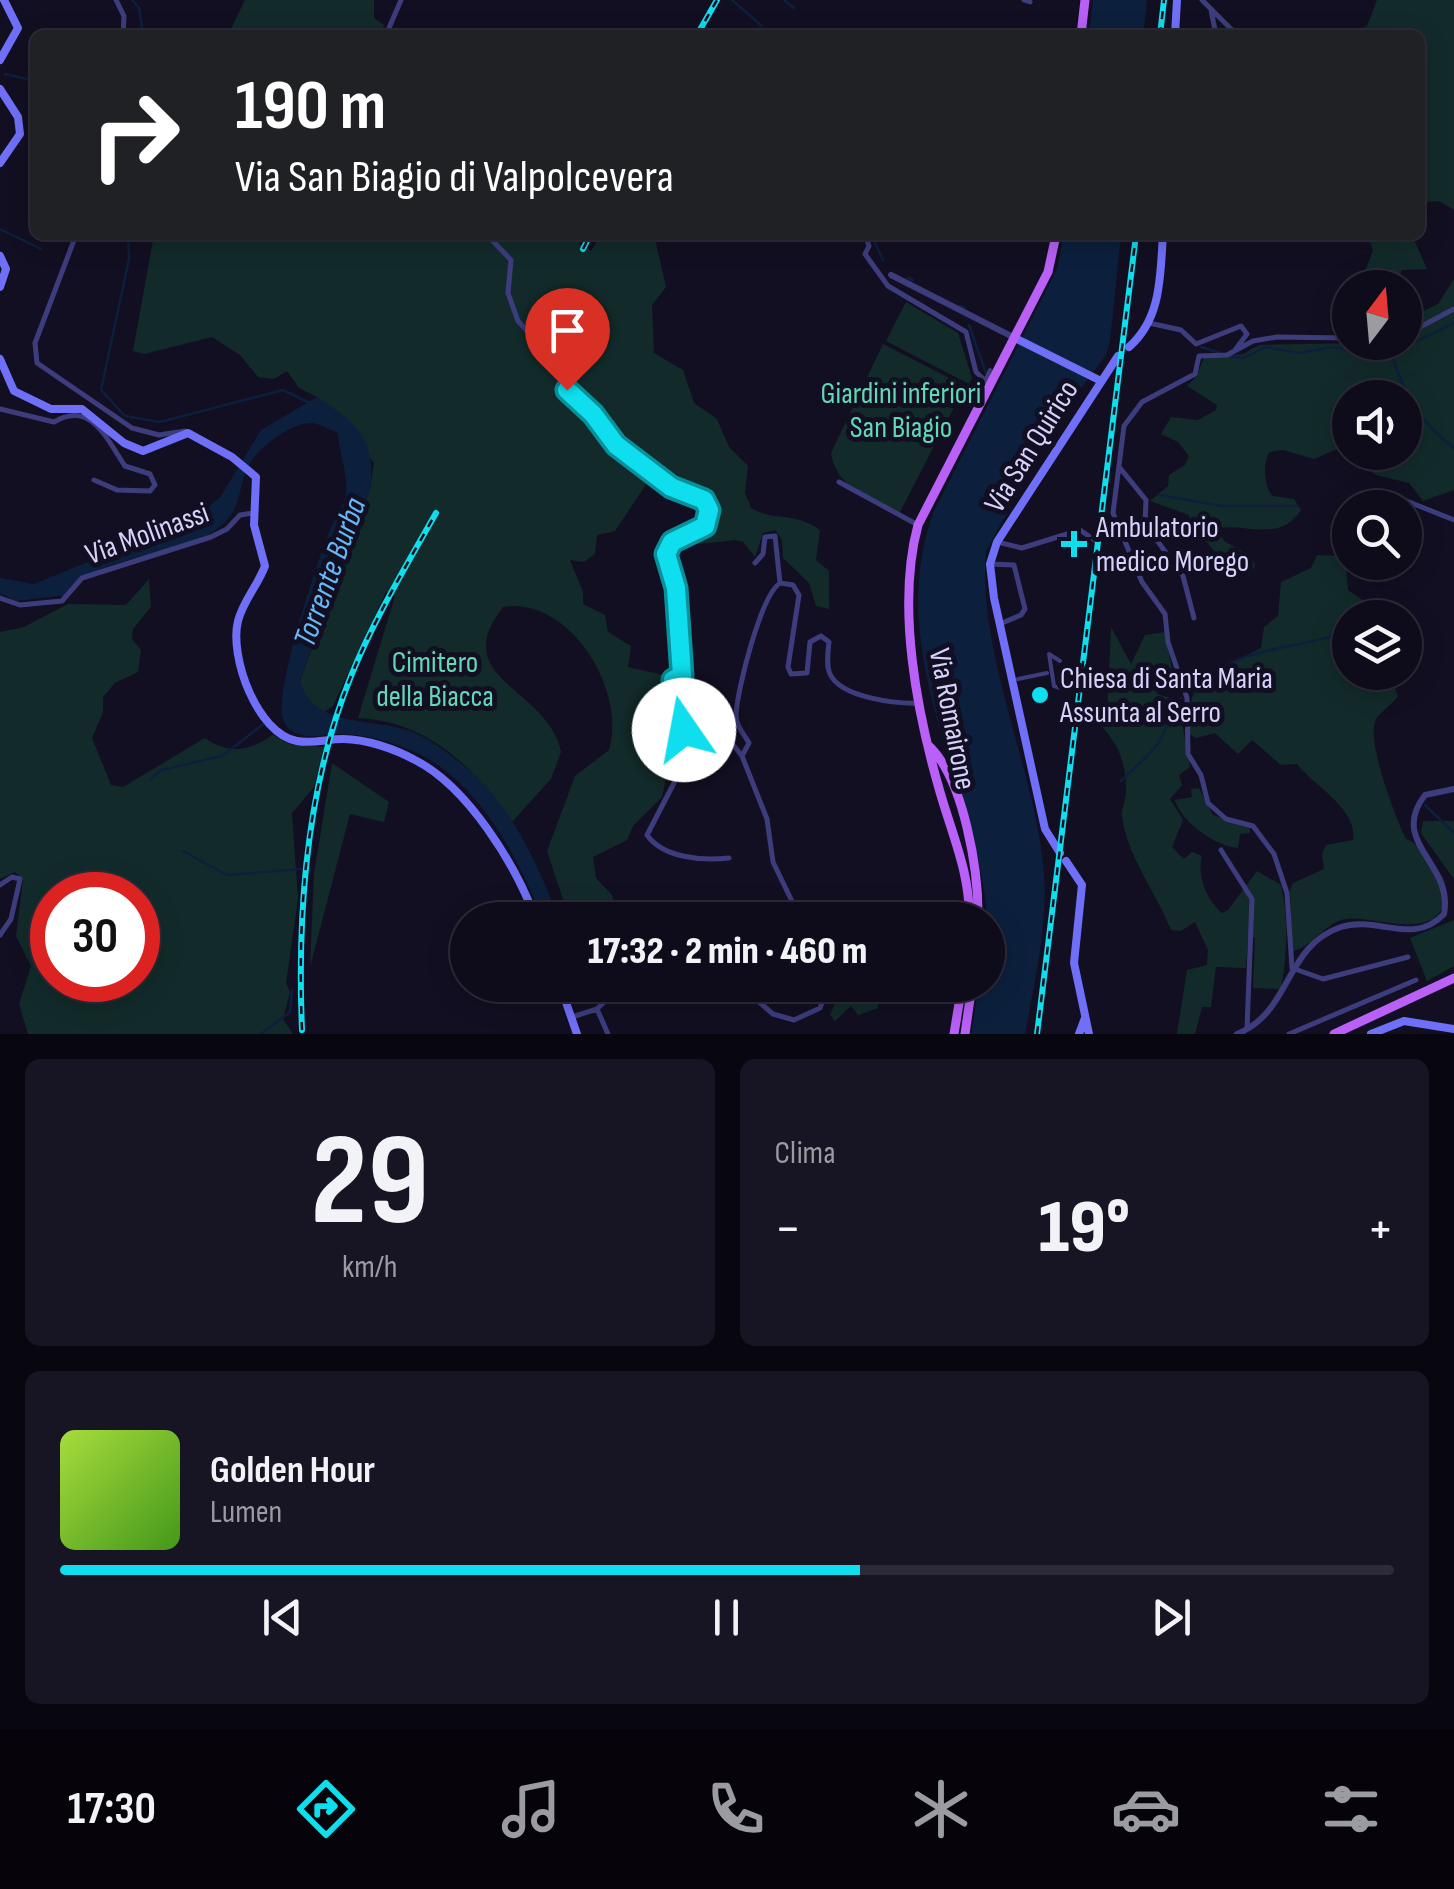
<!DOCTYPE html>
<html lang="it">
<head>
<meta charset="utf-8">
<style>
	:root { --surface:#0e0b1a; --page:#171423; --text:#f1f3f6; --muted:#9b9ba2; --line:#2e2b39; --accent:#0edeed }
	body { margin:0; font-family:"Sofia Sans Condensed",sans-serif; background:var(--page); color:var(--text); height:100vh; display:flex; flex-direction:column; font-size:38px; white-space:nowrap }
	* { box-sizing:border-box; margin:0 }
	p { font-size:32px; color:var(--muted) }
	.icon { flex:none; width:55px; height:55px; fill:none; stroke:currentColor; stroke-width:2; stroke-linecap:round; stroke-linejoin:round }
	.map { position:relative; height:1034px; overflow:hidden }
	.drawer { display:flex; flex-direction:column; gap:25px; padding:25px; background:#08060e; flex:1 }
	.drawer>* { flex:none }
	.top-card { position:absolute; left:30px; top:30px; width:1395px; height:210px; border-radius:15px; box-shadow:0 5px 25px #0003,0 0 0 2px var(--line); background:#202124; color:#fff; overflow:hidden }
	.needle { width:65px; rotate:16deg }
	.fabs { position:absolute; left:1332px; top:270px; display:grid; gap:20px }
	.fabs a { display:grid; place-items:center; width:90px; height:90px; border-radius:50%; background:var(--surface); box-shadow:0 5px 25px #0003,0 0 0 2px var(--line); font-size:50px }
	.speed { position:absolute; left:30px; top:872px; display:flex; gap:20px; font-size:50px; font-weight:700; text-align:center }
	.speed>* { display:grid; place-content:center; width:130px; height:130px; border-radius:50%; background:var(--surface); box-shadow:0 5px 25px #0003,0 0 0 2px var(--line); line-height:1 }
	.speed .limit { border:15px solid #d22; background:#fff; color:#111 }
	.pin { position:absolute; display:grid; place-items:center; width:85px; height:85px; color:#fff; margin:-102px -42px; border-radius:50% 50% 50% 0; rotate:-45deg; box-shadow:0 0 10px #0007 }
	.pin .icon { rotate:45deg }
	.me { position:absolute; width:110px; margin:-55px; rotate:348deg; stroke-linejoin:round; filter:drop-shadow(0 0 8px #0008) }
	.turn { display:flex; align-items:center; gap:35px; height:210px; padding:0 40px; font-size:45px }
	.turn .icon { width:130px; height:130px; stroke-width:2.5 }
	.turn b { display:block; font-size:70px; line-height:85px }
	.big { font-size:75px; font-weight:800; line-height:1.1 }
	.drawer .tile { flex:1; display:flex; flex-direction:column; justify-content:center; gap:15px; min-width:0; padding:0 35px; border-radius:15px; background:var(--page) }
	.drawer .dial { align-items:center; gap:0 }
	.dial b { font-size:130px; line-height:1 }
	.song { display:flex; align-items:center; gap:30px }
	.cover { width:120px; height:120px; border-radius:15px; background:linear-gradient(135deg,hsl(80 70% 55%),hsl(100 70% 35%)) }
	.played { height:10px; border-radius:5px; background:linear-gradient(90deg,var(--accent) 60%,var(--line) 60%) }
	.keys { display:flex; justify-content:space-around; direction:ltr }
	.heat { display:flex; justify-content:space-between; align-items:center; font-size:55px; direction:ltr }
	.drawer .tiles { flex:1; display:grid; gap:25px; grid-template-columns:1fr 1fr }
	.tile:last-child { grid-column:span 2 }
	.trip { position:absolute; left:450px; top:902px; width:555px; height:100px; border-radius:50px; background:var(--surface); box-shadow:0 5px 25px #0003,0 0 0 2px var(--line); font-weight:800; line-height:100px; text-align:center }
	.tabs { display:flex; height:160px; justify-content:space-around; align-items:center; background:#06040a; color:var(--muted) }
	.tabs .icon { width:70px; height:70px }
	.tabs .selected { color:var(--accent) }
	.tabs b { font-size:45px; color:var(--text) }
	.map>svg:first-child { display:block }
	.green { fill:#122b2a; fill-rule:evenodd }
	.water { fill:#0c203d }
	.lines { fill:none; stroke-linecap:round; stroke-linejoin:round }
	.stream { stroke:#0c203d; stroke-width:2.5 }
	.pedestrian { stroke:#3d3d7e; stroke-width:4 }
	.minor { stroke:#3d3d7e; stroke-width:5 }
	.tertiary { stroke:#3d3d7e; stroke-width:6 }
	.secondary { stroke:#6f70f7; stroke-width:8 }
	.primary { stroke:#b960f6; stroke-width:9 }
	.rail-casing { stroke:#0edeed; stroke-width:6 }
	.rail { stroke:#120f22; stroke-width:2.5; stroke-dasharray:8; stroke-linecap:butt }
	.route-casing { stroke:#09909a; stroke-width:25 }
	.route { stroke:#0edeed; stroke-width:18 }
	.poi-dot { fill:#0edeed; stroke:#120f22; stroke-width:4 }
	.labels { text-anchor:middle; stroke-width:10; stroke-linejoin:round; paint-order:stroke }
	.park-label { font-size:30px; fill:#63d8b7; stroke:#120f22 }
	.street-label { font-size:30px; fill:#d6d2fc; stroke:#120f22 }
	.poi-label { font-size:30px; fill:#d6d2fc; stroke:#120f22; text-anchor:start }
	.water-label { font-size:32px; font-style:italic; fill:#67b9f6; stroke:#120f22 }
</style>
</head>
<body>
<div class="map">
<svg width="1454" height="1034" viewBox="0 0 1454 1034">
	<rect width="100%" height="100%" fill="#120f22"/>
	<path class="green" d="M245 0H374V18L384 25 382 35H228Z
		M1377 0H1454V210L1439 201 1426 202 1420 216V35H1350L1367 26Z
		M165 235H584L579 244 591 251 601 235H654L666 287 652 305 654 353 683 370 694 403 717 419 729 447 748 466 745 493 751 508C778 523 791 510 820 530L816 560 829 571V609L816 606 809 583 783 558 782 540 775 530 763 533 755 557 743 542 736 540 679 546 707 532 713 503 702 493 655 471 615 531 597 535 595 554 584 562 570 560 583 592V604L605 615 608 632 631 646 628 667 667 676 678 726 662 797 633 826 627 840 593 857 596 878 612 895 618 916 673 911 684 920H570L547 851 575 776 609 750C627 691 570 596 503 607 446 680 548 687 561 752L551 779 512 822C475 768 428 721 358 718L395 596 386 592 333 706 323 713 304 697 300 681 370 489 374 463 317 397 299 388 287 371 274 379 258 377 240 355 212 337 144 354 133 351 153 240Z
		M1367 235H1412L1427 269 1402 270 1394 287H1359L1373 250Z
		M1454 279V490L1423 501 1409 483 1376 475 1337 449 1314 459 1283 450 1270 452C1262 462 1264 488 1273 496L1294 499 1301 510C1280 543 1247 523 1217 528L1224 541 1251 556 1255 566 1249 575 1228 570 1204 538V528L1189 525V515L1150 501 1168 486 1169 475 1185 465 1189 456 1178 442 1161 434 1171 417 1198 420 1216 410 1217 405 1187 386 1196 377 1204 358 1243 354 1259 345 1405 342V320L1438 304ZM1350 398H1405V452H1350Z
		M906 302 958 333 972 378 969 384 886 341Z
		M883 344 965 386 899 514C871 499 836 488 831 453Z
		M1317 555 1345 556 1348 590 1387 617 1350 618V672L1389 673 1398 696C1392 705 1382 710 1376 719 1365 739 1396 819 1406 839 1419 843 1429 860 1439 871 1446 880 1447 889 1445 900 1434 944 1373 914 1345 919 1324 923 1313 947 1292 951L1290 889 1293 883 1324 869 1322 854 1326 845 1353 840C1358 809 1314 786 1297 764L1281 765 1252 740 1238 754 1215 733 1196 738 1190 734C1187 666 1212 675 1261 648L1264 627 1278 616 1281 582 1311 568Z
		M149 579 151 607 133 629 132 639 141 650 138 672 115 683 103 697V712L92 738 111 785 123 787 205 738C229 755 249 751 273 735L289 744 324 747 314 787 292 813 298 899 286 983 290 992 283 1019 293 1034H28L19 1004 31 966 16 936 23 879 15 872 0 879V632L24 627 68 604 126 605ZM52 895H138V980H52Z
		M1111 627 1131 664 1145 635 1165 632 1172 670 1155 676 1157 694 1178 700 1190 767 1179 775 1182 785 1170 799 1183 820 1172 847 1184 859 1192 852 1202 856C1197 875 1205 898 1222 913L1228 910 1257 871 1281 885C1289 920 1287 954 1281 989L1253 988 1255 938H1248L1246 968 1216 967 1211 1007H1202L1195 1034H1177L1187 970 1207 965 1208 950 1195 922 1181 931 1171 930C1156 892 1128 858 1122 817 1121 810 1125 801 1126 794 1127 764 1119 746 1101 725L1107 715Z
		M332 763 389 802 384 822 350 814 310 967 314 874Z
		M1199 788 1213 815 1250 827V833L1240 834 1238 848C1215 846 1181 822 1175 800L1192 797 1191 789Z
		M1423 821H1454V879L1421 833Z
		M1454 920V966L1427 981 1410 938Z
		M843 985H876L878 1008 858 1015 851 1006 835 1021 830 1015Z"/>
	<path class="water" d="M1093 0H1147L1143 35H1089Z
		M1064 235H1121L1110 341 1106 355 1061 415 986 551C977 654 1036 771 1044 874 1048 926 1034 984 1025 1034H971L979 985H988C988 945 989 911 981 873 955 753 889 637 933 513L1057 269Z
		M317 397C357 423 377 439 370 489L300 680C313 729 371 717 410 731 428 737 446 752 462 764 509 800 539 866 559 920H543C518 857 477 777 410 750 390 741 366 735 344 734 329 734 312 739 298 734 291 732 285 726 283 719 274 692 316 566 328 535 333 521 344 508 346 493 348 473 339 453 338 433 330 430 318 422 309 423 288 425 257 448 248 467 238 487 242 506 224 523 181 563 101 549 66 595L16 601 0 593V578L34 584 198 517 221 496 261 430Z"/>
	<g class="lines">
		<path class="stream" d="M132 0 139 8 143 35
			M732 0 762 26
			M784 0 794 8
			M509 32 515 35
			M5 74 35 81
			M0 229 41 249
			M128 235 129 259 101 390 125 416 160 422 283 390 312 404
			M871 235 883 260
			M908 278 913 280
			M960 306 965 308
			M969 325 986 373
			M1201 347 1220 353
			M1391 353C1404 394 1419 422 1454 448
			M1233 357 1244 358 1266 347 1299 353 1332 347 1386 356 1454 323
			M1160 495 1221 506H1297
			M1190 691C1241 643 1289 652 1350 631
			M150 780 161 770 222 756 265 723
			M1121 781C1149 753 1164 748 1171 708L1181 698
			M1425 805 1454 833
			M183 851 227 875 302 869
			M261 1034 290 1012 292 990"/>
		<path class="pedestrian" d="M985 382 990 370
			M1060 661 1049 654 1054 686 1062 689
			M1018 679 1047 673"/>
		<path class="minor" d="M116 0 124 16 123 35
			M1024 0 1030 2
			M1202 0 1237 35
			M1211 10 1216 35
			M386 35 401 0
			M76 235 35 343 37 363 132 428 159 435 185 431
			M487 235 511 260 508 293 518 321 559 365 571 395 593 414 616 445 651 474 707 505 705 526 666 548 677 589 685 684 742 756 767 819 773 862 801 920
			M865 235 869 246 865 254 888 286 966 332 976 372 990 385
			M1149 323 1181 330 1196 344 1241 326 1247 334 1235 350
			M1405 335 1454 309
			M1350 338 1277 337 1253 341 1227 355 1199 356 1195 374 1142 402 1124 426 1113 513 1142 582 1165 614 1168 642 1187 698 1188 754 1201 775 1208 803 1226 819 1253 826 1274 854 1287 893 1292 968 1323 979 1408 957
			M1385 342H1389
			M0 409 54 422C91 400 106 438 125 466L150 474 155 485 150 491 117 490 94 480
			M1120 468 1146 500 1145 524 1183 576 1194 618
			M839 482 918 525
			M1348 506 1372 508
			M1374 508 1399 498 1454 520
			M997 542 1022 548 1080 530 1096 541
			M755 563 763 554 765 537 775 536 780 583
			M990 564 1014 565 1025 609 1021 615 1000 624
			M0 598 20 605 62 601 82 578 211 537 227 529 240 515 253 513
			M683 675 673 680 684 730 674 783 647 835C663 858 702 861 729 858
			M742 756 749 743C744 734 736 726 736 715 737 690 761 595 780 583L793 585 799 595 788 667 791 674 807 673 810 642 821 636 829 642C828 652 826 665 830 674 841 698 897 704 920 703
			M1221 850 1252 899 1247 1029
			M0 885 12 877 20 879 11 919 0 935
			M739 985 773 1014 794 1020 820 1008 829 985
			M597 1009 608 1034
			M572 1017 597 1009 622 985
			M1289 1034 1416 980"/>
		<path class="tertiary" d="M891 275 1015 338
			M1237 1034C1292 1012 1284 946 1341 927 1377 915 1413 947 1444 914 1454 863 1388 843 1425 795L1454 789"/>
		<path class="secondary" d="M1175 35 1177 0
			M0 60 18 28 4 0
			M0 89 18 117 20 134 0 163
			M0 256 6 269 0 287
			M1015 338 1099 380
			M1129 347C1162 318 1160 275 1163 235
			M0 359 14 391 51 409H82L124 443 143 451 188 433 232 457 256 477 254 525 265 566C258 585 243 601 238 621 229 656 257 734 297 741 312 744 328 739 343 739 366 739 395 749 415 760 468 787 516 865 536 920
			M1060 853 1045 829 994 598 990 564 997 542 1118 356
			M1066 861 1082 885 1074 963 1089 1034
			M560 985 577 1034
			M1079 1034 1085 1018
			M1371 1034 1404 1021 1454 1029"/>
		<path class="primary" d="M1081 35 1085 0
			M928 745C964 778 979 872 978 920
			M969 920C971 876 952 834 940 792 917 713 896 606 918 525L1048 272 1056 235
			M954 1034 962 985
			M965 1034 972 985
			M1334 1034 1454 978"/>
		<g class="rail-casing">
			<path id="rail" d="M697 35 717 0
				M1160 35 1164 0
				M583 249 590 235
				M302 1030C297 911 306 787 351 676 374 619 406 566 436 513
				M1037 1034 1136 235"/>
		</g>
		<use href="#rail" class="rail"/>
	</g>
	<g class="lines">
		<g class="route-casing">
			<path id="route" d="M567 390 593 414 616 445 671 487 704 500 709 510 705 526 672 542 666 554 676 588 682 675 673 680 684 730"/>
		</g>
		<use href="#route" class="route"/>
	</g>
	<g class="poi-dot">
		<path d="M1069 529h10v10h10v10h-10v10h-10v-10h-10v-10h10z"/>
		<circle cx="1040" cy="695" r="10"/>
	</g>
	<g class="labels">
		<g class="park-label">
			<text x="901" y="403">Giardini inferiori<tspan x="901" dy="34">San Biagio</tspan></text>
			<text x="435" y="672">Cimitero<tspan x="435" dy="34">della Biacca</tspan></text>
		</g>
		<g class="street-label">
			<text transform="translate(1031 446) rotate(-58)" y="10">Via San Quirico</text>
			<text transform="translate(147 533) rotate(-20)" y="10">Via Molinassi</text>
			<text transform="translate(953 719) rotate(79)" y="10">Via Romairone</text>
		</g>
		<g class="poi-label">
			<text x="1096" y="537">Ambulatorio<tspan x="1096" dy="34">medico Morego</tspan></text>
			<text x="1060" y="688">Chiesa di Santa Maria<tspan x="1060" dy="34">Assunta al Serro</tspan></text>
		</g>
		<g class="water-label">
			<text transform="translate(329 572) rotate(-70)" y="11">Torrente Burba</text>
		</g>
	</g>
</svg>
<div class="fabs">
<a><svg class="needle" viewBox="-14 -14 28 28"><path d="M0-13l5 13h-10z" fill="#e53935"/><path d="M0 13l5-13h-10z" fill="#9b9ba2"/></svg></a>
<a><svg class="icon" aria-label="sound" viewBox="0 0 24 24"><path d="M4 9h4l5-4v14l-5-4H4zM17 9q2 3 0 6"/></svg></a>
<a><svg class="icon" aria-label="search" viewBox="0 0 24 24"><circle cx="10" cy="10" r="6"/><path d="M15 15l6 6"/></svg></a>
<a><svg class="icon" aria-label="layers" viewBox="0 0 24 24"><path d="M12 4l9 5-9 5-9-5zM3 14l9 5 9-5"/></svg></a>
</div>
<div class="speed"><div class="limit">30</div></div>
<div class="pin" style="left:567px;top:390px;background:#d93025"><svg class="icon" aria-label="arrive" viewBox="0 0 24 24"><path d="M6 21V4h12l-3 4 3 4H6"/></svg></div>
<svg class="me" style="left:684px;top:730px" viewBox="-20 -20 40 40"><circle r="19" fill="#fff"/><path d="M0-13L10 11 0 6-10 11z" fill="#0edeed"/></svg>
<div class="trip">17:32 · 2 min · 460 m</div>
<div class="top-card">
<div class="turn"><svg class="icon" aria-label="right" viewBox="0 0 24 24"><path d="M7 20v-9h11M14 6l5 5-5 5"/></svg><div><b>190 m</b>Via San Biagio di Valpolcevera</div></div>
</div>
</div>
<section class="drawer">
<div class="tiles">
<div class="tile dial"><b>29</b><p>km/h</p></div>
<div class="tile"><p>Clima</p>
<div class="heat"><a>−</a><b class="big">19°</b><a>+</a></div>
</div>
<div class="tile">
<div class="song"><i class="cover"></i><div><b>Golden Hour</b><p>Lumen</p></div></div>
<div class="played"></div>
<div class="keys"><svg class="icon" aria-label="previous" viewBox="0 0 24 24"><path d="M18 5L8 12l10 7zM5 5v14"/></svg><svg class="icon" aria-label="pause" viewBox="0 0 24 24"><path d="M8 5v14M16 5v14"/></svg><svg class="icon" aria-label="next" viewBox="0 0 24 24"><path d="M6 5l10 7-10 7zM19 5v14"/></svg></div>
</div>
</div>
</section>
<nav class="tabs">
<b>17:30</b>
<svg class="icon selected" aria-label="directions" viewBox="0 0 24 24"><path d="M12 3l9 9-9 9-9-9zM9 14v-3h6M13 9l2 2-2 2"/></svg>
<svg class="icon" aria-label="music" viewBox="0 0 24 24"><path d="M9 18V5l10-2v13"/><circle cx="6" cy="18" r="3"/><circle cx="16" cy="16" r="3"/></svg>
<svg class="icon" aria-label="phone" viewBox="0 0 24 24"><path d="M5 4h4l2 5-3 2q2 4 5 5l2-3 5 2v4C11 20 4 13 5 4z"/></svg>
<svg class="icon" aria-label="climate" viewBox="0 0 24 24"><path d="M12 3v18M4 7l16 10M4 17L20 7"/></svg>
<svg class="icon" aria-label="car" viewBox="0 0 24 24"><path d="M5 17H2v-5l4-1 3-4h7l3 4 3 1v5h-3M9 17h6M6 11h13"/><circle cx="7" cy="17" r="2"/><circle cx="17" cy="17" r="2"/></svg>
<svg class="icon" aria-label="filters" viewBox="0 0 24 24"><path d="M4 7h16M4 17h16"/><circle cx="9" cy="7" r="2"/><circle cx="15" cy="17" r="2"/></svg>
</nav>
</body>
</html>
